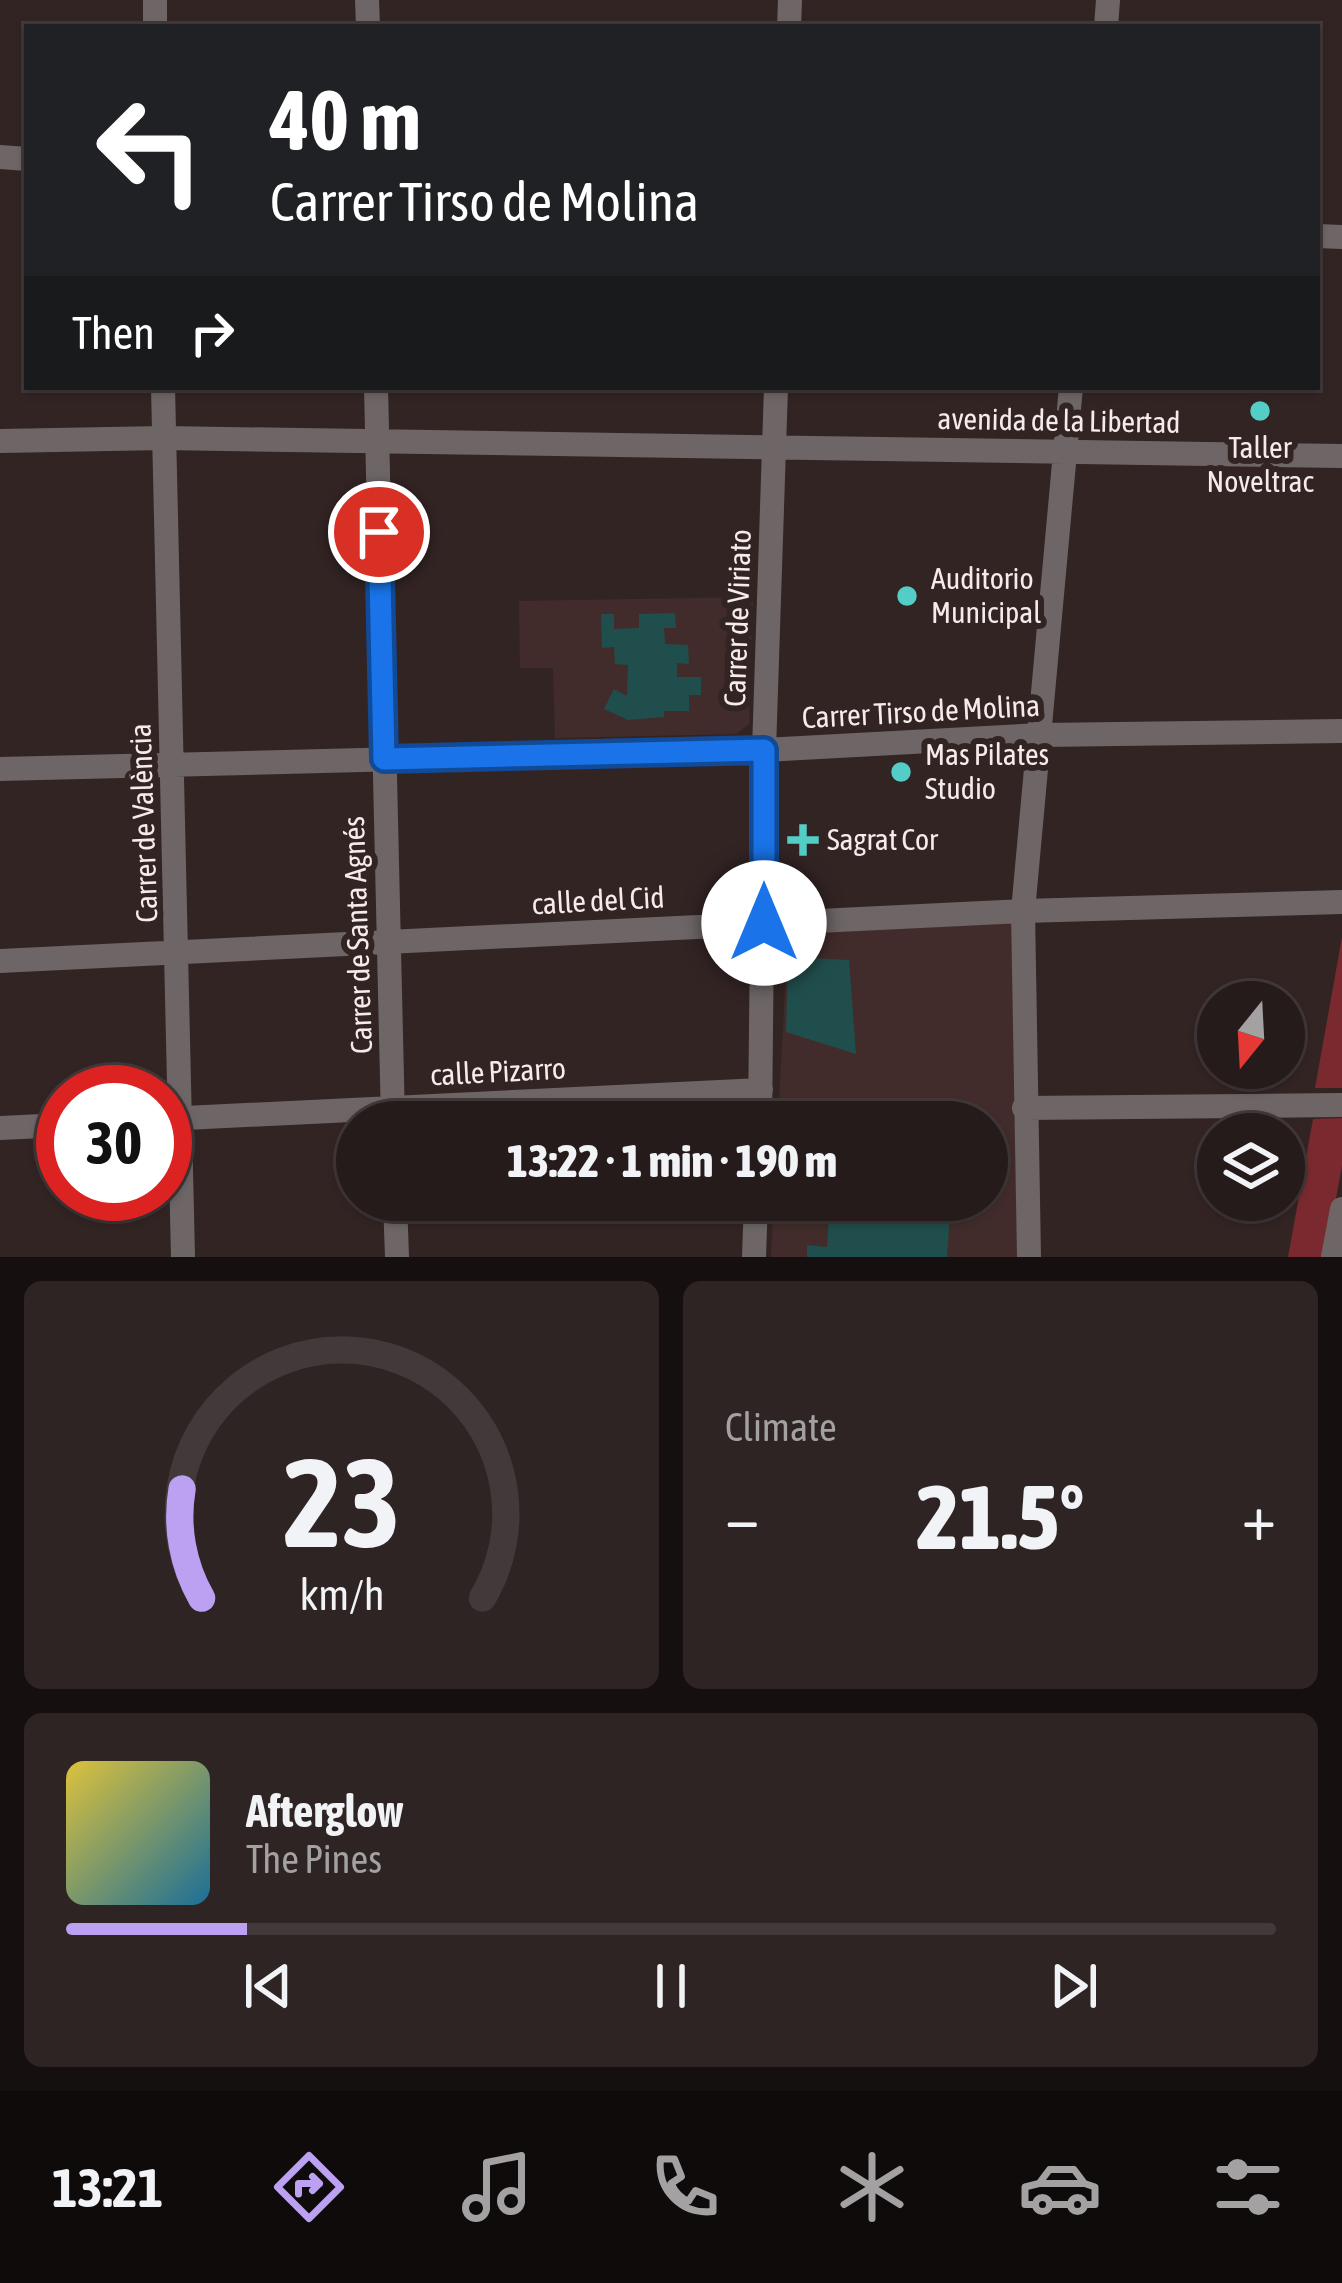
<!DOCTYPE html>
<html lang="en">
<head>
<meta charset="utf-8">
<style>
	:root { --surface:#261b1b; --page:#2e2424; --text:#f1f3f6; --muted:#a4a1a3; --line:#42393a; --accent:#bca0f2 }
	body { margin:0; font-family:"Asap Condensed",sans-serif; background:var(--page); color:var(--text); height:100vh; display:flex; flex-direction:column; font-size:45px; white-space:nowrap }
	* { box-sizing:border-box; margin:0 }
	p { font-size:39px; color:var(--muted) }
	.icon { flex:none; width:66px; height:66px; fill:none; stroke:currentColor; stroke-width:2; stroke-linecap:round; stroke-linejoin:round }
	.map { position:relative; height:1257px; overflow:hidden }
	.side { display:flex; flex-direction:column; gap:24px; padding:24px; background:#150f0f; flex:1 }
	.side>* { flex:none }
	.guide { position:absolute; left:24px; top:24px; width:1296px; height:366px; border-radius:0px; box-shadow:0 3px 9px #0004,0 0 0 3px var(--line); background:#202124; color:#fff; overflow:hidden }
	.needle { width:78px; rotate:198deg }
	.tools { position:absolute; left:1197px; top:981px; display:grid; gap:24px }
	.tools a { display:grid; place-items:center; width:108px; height:108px; border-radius:50%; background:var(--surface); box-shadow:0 3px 9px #0004,0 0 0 3px var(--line); font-size:60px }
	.speed { position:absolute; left:36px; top:1065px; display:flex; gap:24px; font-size:60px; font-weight:700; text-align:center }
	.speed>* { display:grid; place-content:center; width:156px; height:156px; border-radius:50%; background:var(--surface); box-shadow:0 3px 9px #0004,0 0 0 3px var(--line); line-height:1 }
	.speed .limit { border:18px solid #d22; background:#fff; color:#111 }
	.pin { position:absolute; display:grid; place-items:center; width:102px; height:102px; color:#fff; margin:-51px; border:6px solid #fff; border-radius:50%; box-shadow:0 3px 12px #0007 }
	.me { position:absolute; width:132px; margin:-66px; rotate:0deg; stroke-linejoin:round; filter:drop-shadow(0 0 9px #0008) }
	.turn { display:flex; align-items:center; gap:42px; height:252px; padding:0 48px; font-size:54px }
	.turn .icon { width:156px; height:156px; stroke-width:2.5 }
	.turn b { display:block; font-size:84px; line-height:102px }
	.then { display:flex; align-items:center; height:114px; padding:0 48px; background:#0003; gap:24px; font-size:45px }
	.big { font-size:90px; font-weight:800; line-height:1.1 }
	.side .tile { flex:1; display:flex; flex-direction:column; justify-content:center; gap:18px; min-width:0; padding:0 42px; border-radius:18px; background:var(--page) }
	.side .dial { align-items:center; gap:0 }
	.dial svg { height:312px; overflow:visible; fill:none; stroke:var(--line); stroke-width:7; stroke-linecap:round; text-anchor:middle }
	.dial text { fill:var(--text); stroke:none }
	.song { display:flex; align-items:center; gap:36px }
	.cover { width:144px; height:144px; border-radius:18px; background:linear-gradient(135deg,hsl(50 70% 55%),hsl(200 70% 35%)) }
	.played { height:12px; border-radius:6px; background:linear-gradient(90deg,var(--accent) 15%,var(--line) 15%) }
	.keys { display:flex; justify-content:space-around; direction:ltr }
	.heat { display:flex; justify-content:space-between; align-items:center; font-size:66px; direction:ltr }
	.side .tiles { flex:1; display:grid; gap:24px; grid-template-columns:1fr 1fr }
	.tile:last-child { grid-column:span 2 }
	.trip { position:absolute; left:336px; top:1101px; width:672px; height:120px; border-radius:60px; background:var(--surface); box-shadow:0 3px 9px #0004,0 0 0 3px var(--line); font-weight:800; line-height:120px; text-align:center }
	.tab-bar { display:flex; height:192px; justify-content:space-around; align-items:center; background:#0f0b0b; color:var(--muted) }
	.tab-bar .icon { width:84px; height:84px }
	.tab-bar .active { color:var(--accent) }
	.tab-bar b { font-size:54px; color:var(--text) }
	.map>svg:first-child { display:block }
	.built { fill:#412c2b }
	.green { fill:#7a2a2e }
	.building { fill:#204e4c }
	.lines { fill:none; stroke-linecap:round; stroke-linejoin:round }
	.street { stroke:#6e6666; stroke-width:24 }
	.route-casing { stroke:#114b97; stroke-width:30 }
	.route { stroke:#1a73e8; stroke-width:21 }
	.poi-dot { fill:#54cdc7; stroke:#332424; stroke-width:4.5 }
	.labels { text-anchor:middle; stroke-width:12; stroke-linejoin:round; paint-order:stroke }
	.street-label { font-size:30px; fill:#f5ebea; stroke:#332424 }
	.poi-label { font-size:30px; fill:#f5ebea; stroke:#332424; text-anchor:start }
</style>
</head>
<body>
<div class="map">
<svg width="1342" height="1257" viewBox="0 0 1342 1257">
	<rect width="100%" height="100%" fill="#332424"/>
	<path class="built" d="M753 597 749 724 736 734 555 738 553 668H520L519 601Z
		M1016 923 1017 1257H771L774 1200H987V1122H778L788 934Z"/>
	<path class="green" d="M1342 937V1088H1315Z
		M1342 1118V1166L1325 1257H1288L1313 1119Z"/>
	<path class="building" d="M675 613 676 628H664L665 644 688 645 689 664 677 663V677H701V695H689V711H664V717L628 720 604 709 614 689 627 696 628 665 615 664 614 647 602 648 601 614H614V629L639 628V614Z
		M788 957 849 960 856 1054 786 1032Z
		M830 1200H951L947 1257H807V1245L827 1247Z"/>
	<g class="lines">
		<path class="street" d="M155 0V27
			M367 0 368 27
			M789 27 790 0
			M1106 27 1108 0
			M0 157 27 159
			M1317 236 1342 237
			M163 387 183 1257
			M376 387 393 1122
			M0 441 164 438 1342 456
			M0 769 764 750 1041 735 1342 731
			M0 961 1023 911 1342 902
			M1024 1108 1342 1105
			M165 1119 761 1090
			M760 1122 764 750 776 387
			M0 1128 63 1125
			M395 1200 397 1257
			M754 1257 756 1200
			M1029 1257 1023 911 1071 387
			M1333 1257 1342 1209"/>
	</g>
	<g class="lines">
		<g class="route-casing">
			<path id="route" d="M379 532 384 759 764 750V923"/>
		</g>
		<use href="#route" class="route"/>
	</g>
	<g class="poi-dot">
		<circle cx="1260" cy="411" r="12"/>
		<circle cx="907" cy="596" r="12"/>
		<circle cx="901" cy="772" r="12"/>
		<path d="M797 822h12v12h12v12h-12v12h-12v-12h-12v-12h12z"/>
	</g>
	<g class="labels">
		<g class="street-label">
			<text transform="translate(1059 421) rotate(1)" y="10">avenida de la Libertad</text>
			<text transform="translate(738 618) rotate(-88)" y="10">Carrer de Viriato</text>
			<text transform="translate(921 712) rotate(-3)" y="10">Carrer Tirso de Molina</text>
			<text transform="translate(144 823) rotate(-92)" y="10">Carrer de València</text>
			<text transform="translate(598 901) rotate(-3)" y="10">calle del Cid</text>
			<text transform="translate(358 935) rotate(-92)" y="10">Carrer de Santa Agnés</text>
			<text transform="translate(498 1072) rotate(-3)" y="10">calle Pizarro</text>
		</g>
		<g class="poi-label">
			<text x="1260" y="458" text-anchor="middle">Taller<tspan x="1260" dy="34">Noveltrac</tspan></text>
			<text x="931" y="589">Auditorio<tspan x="931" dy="34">Municipal</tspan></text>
			<text x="925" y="765">Mas Pilates<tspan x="925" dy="34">Studio</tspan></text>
			<text x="827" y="850">Sagrat Cor</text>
		</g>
	</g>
</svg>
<div class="tools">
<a><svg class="needle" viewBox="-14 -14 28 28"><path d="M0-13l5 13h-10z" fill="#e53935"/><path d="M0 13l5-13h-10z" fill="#a4a1a3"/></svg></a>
<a><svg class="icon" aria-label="layers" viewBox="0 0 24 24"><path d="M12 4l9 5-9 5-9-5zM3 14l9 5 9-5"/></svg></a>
</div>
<div class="speed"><div class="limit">30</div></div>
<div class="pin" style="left:379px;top:532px;background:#d93025"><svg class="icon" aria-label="arrive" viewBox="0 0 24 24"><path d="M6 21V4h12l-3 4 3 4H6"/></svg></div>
<svg class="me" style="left:764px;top:923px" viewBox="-20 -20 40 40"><circle r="19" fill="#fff"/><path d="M0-13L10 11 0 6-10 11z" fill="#1a73e8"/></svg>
<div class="trip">13:22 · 1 min · 190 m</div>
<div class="guide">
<div class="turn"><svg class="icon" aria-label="left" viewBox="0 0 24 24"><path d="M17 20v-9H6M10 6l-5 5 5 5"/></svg><div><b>40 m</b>Carrer Tirso de Molina</div></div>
<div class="then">Then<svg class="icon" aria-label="right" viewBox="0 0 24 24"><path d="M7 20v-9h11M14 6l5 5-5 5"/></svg></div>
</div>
</div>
<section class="side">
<div class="tiles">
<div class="tile dial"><svg viewBox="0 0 100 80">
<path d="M14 69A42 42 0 1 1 86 69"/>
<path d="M14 69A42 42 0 0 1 9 41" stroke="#bca0f2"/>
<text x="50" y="56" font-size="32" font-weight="700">23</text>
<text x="50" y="72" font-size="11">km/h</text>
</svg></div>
<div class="tile"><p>Climate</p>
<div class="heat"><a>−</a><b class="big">21.5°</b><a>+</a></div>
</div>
<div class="tile">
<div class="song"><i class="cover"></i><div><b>Afterglow</b><p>The Pines</p></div></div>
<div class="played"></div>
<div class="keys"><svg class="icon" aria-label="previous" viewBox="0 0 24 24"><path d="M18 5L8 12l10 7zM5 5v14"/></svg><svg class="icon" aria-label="pause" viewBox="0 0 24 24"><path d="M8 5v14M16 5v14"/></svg><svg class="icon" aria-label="next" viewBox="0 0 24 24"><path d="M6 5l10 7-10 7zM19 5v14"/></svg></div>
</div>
</div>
</section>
<nav class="tab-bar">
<b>13:21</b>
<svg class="icon active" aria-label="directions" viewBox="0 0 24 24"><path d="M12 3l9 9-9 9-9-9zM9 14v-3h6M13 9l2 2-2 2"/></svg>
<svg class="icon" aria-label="music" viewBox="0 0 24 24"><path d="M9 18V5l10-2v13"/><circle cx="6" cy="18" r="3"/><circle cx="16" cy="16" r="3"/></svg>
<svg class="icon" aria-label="phone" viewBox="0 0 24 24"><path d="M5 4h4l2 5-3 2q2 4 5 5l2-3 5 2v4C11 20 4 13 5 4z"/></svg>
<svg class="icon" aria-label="climate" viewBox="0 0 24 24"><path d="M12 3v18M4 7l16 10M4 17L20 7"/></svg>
<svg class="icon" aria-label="car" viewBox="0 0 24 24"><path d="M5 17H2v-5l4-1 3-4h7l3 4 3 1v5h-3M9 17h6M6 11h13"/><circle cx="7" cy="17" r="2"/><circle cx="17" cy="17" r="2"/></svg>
<svg class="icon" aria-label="filters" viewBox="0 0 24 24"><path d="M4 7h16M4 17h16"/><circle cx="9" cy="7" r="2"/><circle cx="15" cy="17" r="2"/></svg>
</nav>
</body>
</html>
